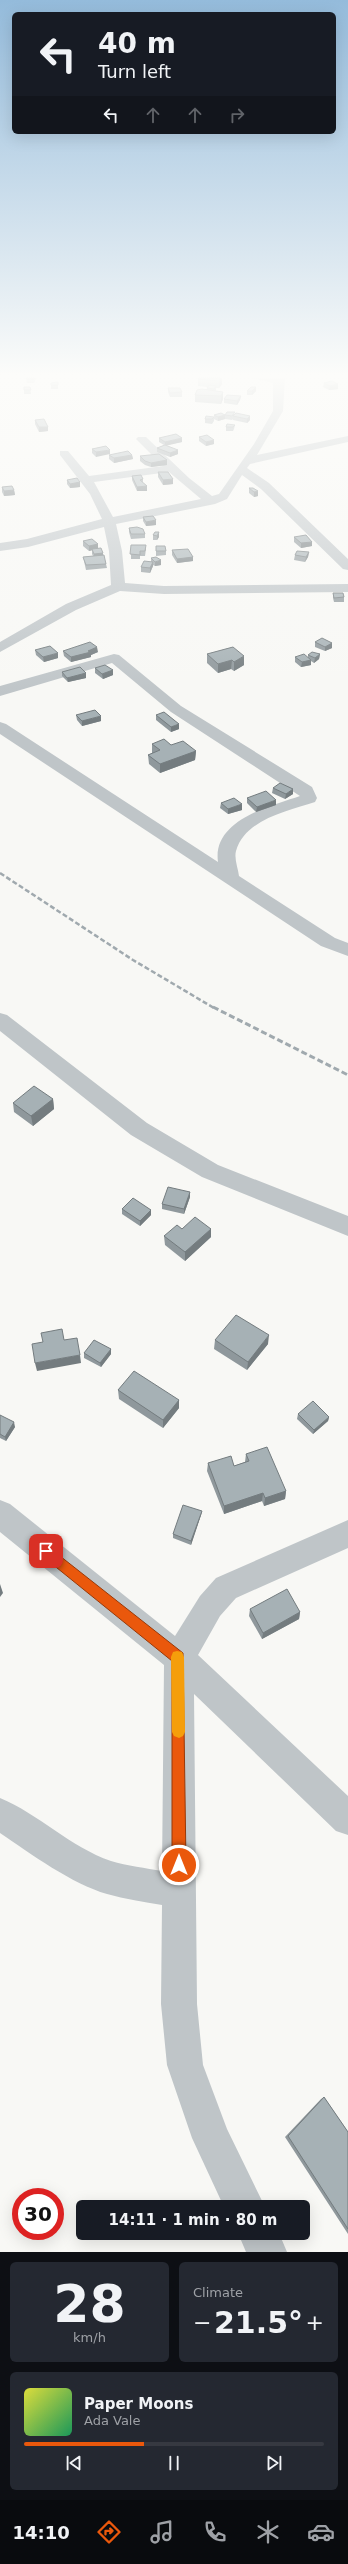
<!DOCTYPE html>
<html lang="en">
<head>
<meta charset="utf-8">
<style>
	:root { --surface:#171b24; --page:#242831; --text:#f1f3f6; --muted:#9ea1a6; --line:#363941; --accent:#ea580c }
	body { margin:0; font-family:"DejaVu Sans",sans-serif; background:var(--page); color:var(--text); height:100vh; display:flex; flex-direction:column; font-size:15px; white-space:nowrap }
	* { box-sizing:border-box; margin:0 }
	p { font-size:13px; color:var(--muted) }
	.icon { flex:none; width:22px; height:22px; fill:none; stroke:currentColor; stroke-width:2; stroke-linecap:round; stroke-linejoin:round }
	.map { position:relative; height:2252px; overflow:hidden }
	.side { display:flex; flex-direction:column; gap:10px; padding:10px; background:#0d0f14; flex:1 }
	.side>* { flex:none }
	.top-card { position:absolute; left:12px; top:12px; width:324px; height:122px; border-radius:6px; box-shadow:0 4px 16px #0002; background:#171b24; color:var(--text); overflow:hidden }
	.speed { position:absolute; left:12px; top:2188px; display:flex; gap:8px; font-size:20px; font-weight:700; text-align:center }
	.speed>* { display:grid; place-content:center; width:52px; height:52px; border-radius:50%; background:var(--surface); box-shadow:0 4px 16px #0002; line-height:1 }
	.speed .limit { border:6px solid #d22; background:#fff; color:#111 }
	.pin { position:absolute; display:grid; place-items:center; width:34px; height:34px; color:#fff; margin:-17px; border-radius:8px; box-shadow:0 2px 6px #0006 }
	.me { position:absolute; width:44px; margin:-22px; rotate:0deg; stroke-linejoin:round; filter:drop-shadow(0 0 3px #0008) }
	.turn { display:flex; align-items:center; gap:14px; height:84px; padding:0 20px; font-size:18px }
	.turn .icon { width:52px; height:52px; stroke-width:2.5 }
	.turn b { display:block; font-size:28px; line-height:34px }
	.lanes { display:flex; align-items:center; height:38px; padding:0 20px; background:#0003; justify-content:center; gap:20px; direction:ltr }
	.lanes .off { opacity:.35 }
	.big { font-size:30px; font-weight:700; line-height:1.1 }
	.side .tile { flex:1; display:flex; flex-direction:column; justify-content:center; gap:6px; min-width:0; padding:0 14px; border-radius:6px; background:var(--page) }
	.side .dial { align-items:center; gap:0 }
	.dial b { font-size:52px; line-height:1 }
	.song { display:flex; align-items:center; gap:12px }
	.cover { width:48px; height:48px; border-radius:6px; background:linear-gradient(135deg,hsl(60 70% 55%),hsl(150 70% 35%)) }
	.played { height:4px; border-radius:2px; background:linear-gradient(90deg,var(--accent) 40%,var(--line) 40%) }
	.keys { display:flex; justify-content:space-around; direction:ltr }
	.heat { display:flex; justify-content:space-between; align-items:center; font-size:22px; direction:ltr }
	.side .tiles { flex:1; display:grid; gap:10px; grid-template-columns:1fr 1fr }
	.tile:last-child { grid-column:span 2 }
	.trip { position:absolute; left:76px; top:2200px; width:234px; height:40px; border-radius:6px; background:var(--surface); box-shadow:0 4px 16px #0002; font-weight:700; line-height:40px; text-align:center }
	.menu { display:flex; height:64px; justify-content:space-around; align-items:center; background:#090b0e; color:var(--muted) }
	.menu .icon { width:28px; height:28px }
	.menu .selected { color:var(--accent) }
	.menu b { font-size:18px; color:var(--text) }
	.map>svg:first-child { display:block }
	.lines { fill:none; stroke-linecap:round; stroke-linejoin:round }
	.minor { fill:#bfc5c8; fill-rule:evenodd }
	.rail-far1 { stroke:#a0a9ae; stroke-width:2.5; stroke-dasharray:5 2.5; stroke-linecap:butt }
	.rail { stroke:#a0a9ae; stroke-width:3; stroke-dasharray:6 3; stroke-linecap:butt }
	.wall { fill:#8f989c }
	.shaded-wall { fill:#747c7f }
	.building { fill:#a6b1b5; stroke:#747c7f }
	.route { fill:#ea580c; stroke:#983908 }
	.slow { fill:#f59e0b }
</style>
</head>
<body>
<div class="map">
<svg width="348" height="2252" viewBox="0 0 348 2252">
	<rect width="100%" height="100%" fill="#f8f8f5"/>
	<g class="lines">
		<path class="minor" d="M252 378H285L283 411 257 455 348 436V442L250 464 247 468 269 483 348 559V570L343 569 261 489 242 475 227 499 215 504 116 524 122 551 125 583 164 586 348 584V592L164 594 120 591 76 610 0 652V642L66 604 111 585 109 551 104 527 28 547 0 551V543L27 539 102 519 90 494 60 455V451H68L89 476 163 466 136 439 138 437H146L189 478 212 496 219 494 254 444 273 411V383ZM169 472 201 499 113 517 94 482Z
			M114 654 119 655 181 706 312 787 317 798 315 802C288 811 245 819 236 851 234 859 238 868 239 876L335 938 348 943V956L321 946 0 734V722L6 724 218 862C212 820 271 806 300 796L171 712 112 663 0 696V686Z
			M0 1013 7 1015 147 1123 218 1165 348 1216V1236L202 1177 131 1135 0 1031Z
			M0 1500 10 1504 175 1636 200 1596 216 1578 348 1520V1548L236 1598 220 1616 198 1655 348 1796V1835L336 1831 194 1694 197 2004 203 2065 227 2129 265 2207H224L192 2138 167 2065 161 2004 162 1905C144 1902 125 1899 107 1894 72 1884 31 1854 0 1833V1798C39 1814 70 1847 111 1861 127 1866 146 1868 162 1871L164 1665 0 1532Z
			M238 2233H279L287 2252H246Z"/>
		<path class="rail-far1" d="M0 873 133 960 214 1008"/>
		<path class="rail" d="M213 1007 348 1075"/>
	</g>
	<path class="wall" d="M26 378H36V379L34 383H27Z
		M198 378H222V384L219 388H216V391L223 392V399L221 404 195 402V395L207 389V387L198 386Z
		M58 382V389H51V383Z
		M324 383 338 384V389L329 390 323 387Z
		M24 387H30L31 394H24Z
		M168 388 182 392V397H170L168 392Z
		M247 391H256L252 395H247Z
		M241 396 240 400 237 405 224 403V399Z
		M235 414 250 420 247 423 233 420V419L232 420 225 419 218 421 214 419V415H225Z
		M214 417V421L212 424 205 423V419Z
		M35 420 48 431 39 432 35 424Z
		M235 425 234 429 233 431H226V427Z
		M199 437 214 444 206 446 199 441Z
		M159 438 182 442 166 445 178 454 170 457 157 452V448L164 445 159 442Z
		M106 446 96 457 92 453V449Z
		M109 455H132L133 459 114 463 109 459Z
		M140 456 167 460V465L151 467 145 465 140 461Z
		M158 472 173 484 163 485 158 477Z
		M132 476 143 479V483L147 486V491H137L132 480Z
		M67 480 80 482V487L70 488 67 484Z
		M2 487 14 490 15 495 4 496 2 492Z
		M249 488H253L258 496 254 497 249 493Z
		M143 517 156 525 146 526 143 521Z
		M129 528 145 534V538L131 539 129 532Z
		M159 532V537L157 540H153V535Z
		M294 537 312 542V546L301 548 294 542Z
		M83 541 98 544V548L103 555 106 564 107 568 86 570 84 561 83 557 93 556 92 554V550L89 551 83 546Z
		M131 545 146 549 145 556H140V559H131Z
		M156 546 166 551V555L156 556Z
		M172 550 193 557V561L177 563 172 555Z
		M309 552 308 557 305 562 294 560 295 555Z
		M151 558 161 565 155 566 153 565V566L150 573 141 572V567L151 562Z
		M333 593 344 597V602H334L333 598Z
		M315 642 332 643V648L325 651 315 647Z
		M233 647 244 665 234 671 231 669 218 673 207 663V654Z
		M35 650 58 658 44 662 36 655Z
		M63 651 98 652 91 655V657L71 662 64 656Z
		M320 654 319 659 314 663 311 661V665L301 667 295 662V657H308V655Z
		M95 668 113 670V675L103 679 95 673Z
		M62 672 86 673V678L68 682 62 676Z
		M76 715 101 721 82 726 77 720Z
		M156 715 179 729 171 732 156 720Z
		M152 744 171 745 196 751 195 760 160 773 149 764 148 755 152 753Z
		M273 788 293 794 285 799 272 793Z
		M247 798 276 805 256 812 247 803Z
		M221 803 242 810 228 814 220 808Z
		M53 1099 54 1109 33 1126 14 1112 13 1103Z
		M190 1197 184 1214 162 1209V1204Z
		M122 1209 151 1210V1215L140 1226 122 1214Z
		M182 1229H211V1237L185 1261 165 1245 164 1236Z
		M215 1340 268 1344 247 1370 214 1349Z
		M111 1349V1354L101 1367 84 1358V1353Z
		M118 1390 179 1400V1408L163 1428 119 1399Z
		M298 1414 329 1417 328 1421 313 1434 297 1419Z
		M0 1415 15 1427 6 1441 0 1438Z
		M246 1454 286 1491 285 1499 264 1506 262 1501 224 1514 207 1471 208 1463 234 1466 245 1462Z
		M202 1511 201 1515 191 1545 173 1538V1534Z
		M250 1609 300 1612 299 1619 262 1639 249 1616Z
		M324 2097 348 2132V2234L285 2137 321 2099Z"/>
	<path class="shaded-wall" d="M219 378H222V384L219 388Z
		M338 384V389L329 390 330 386Z
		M256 387V391L252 395V391Z
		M223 392V399L221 404V396Z
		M241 396 240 400 237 405V401Z
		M225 415V419L218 421V417Z
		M250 416V420L247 423V419Z
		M39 427H48V431L39 432Z
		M182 438V442L165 446V442Z
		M214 440V444L206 446V442Z
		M110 450V454L96 457V452Z
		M178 450V454L170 457V453Z
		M132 455 133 459 114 463V458Z
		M167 460V465L151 467V463Z
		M173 479V484L163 485V480Z
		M80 482V487L70 488V484Z
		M147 486V491H137V487Z
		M14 490 15 495 4 496V491Z
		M258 491V496L254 497V492Z
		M156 520V525L146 526V522Z
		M159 532V537L157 540V536Z
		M312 542V546L301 548V543Z
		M98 544V549L89 551V546Z
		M309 552 308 557 305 562 306 557Z
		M103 553V557L94 558V554Z
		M193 557V561L177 563V559Z
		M161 560V565L155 566V562Z
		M153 562V566L150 573V568Z
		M332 643V648L325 651V647Z
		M97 647 98 652 91 655V657L71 662V657Z
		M58 653V658L44 662 43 657Z
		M320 654 319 659 314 663 315 658Z
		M244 656V665L234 671V662Z
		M232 660 231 669 218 673V664Z
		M311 660V665L301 667 302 662Z
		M113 670V675L103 679 102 674Z
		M86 673V678L68 682 67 678Z
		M101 716V721L82 726V721Z
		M179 724V729L171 732V727Z
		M196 751 195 760 160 773V764Z
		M293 789V794L285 799 286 794Z
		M276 800V805L256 812 257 807Z
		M242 804V810L228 814V809Z
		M53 1099 54 1109 33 1126 31 1116Z
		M190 1192V1197L184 1214V1209Z
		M151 1210V1215L140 1226V1221Z
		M211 1229V1237L185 1261V1252Z
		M269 1335 268 1344 247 1370 248 1362Z
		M111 1349V1354L101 1367 100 1363Z
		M80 1355 81 1363 37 1371 35 1363Z
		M179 1400V1408L163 1428V1420Z
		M329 1417 328 1421 313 1434 314 1430Z
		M14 1422 15 1427 6 1441 5 1437Z
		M286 1491 285 1499 264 1506 265 1498Z
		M263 1493 262 1501 224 1514V1506Z
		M202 1511 201 1515 191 1545V1541Z
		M0 1584 3 1593 0 1597Z
		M300 1612 299 1619 262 1639 263 1633Z"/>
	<path class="building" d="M26 378H34V379H26Z
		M198 378H221L219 381 198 379Z
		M332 381 338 384 330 386 324 383Z
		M58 382V385H51V383Z
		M209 385 216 386 214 389 207 388Z
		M24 387H30L31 390H24Z
		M251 387H256L252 391H247Z
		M168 388H180L182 392 170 393Z
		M202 389 223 392 221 396 195 395 197 390Z
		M227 395 241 396 237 401 224 399Z
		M227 412H235L232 416 225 415Z
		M221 413 225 415 218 417 214 415Z
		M236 413 250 416 247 419 233 416Z
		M206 416 214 417 212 419H205Z
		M44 419 48 427H39L35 420Z
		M227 424 235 425 233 427H226Z
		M176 434 182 438 165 442 159 438Z
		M207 435 214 440 206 442 199 437Z
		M165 445 178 450 170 453 157 448Z
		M106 446 110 450 96 452 92 449Z
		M128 451 132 455 114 458 109 455Z
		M159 454 167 460 151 463 145 461 140 456Z
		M158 472H168L173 479 163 480Z
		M141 475 143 479 140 480 147 486 137 487 132 476Z
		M77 478 80 482 70 484 67 480Z
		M12 486 14 490 4 491 2 487Z
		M249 488H253L258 491 254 492Z
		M153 516 156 520 146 522 143 517Z
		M137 527 143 529 145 534H131L129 528Z
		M155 532H159L157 536 153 535Z
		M306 535 312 542 301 543 294 537Z
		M92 539 98 544 89 546 83 541Z
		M131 545H146L145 551H140V555L130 554Z
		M156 546H165L166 551H156Z
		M101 548 103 553 94 554 92 549Z
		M188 549 193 557 177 559 172 550Z
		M297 551 309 552 306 557 295 555Z
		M104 555 106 564 86 565 83 557Z
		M156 557 161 560 155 562 151 558Z
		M144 561 153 562 150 568 141 567Z
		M333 593H343L344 597 334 598Z
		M322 638 332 643 325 647 315 642Z
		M90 642 97 647 88 651 91 652 71 657 63 651Z
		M50 646 58 653 43 657 35 650Z
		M233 647 244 656 234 662 232 660 218 664 207 654Z
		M312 652 320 654 315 658 308 655Z
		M304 654 311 660 302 662 295 657Z
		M105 665 113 670 102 674 95 668Z
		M80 667 86 673 67 678 62 672Z
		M95 710 101 716 82 721 76 715Z
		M164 712 179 724 171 727 156 715Z
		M164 739 171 745 183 741 196 751 160 764 148 755 160 750 152 744Z
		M280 783 293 789 286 794 273 788Z
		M266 791 276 800 257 807 247 798Z
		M234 798 242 804 228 809 221 803Z
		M34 1086 53 1099 31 1116 13 1103Z
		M168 1187 190 1192 184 1209 162 1204Z
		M133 1198 151 1210 140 1221 122 1209Z
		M195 1217 211 1229 185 1252 164 1236 177 1225 182 1229Z
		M236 1315 269 1335 248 1362 215 1340Z
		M62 1329 64 1340 77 1338 80 1355 35 1363 32 1344 43 1342 41 1333Z
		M94 1340 111 1349 100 1363 84 1353Z
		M134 1371 179 1400 163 1420 118 1390Z
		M313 1401 329 1417 314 1430 298 1414Z
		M0 1415 14 1422 5 1437 0 1434Z
		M267 1447 286 1491 265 1498 263 1493 224 1506 208 1463 231 1456 234 1466 249 1461 246 1454Z
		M183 1505 202 1511 191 1541 173 1534Z
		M287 1589 300 1612 263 1633 250 1609Z
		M324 2097 348 2132V2229L288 2136Z"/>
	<linearGradient id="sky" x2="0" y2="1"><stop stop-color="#94bbdb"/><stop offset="0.54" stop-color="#fcfcfa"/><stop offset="1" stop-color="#fcfcfa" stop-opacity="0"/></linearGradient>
	<rect width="348" height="694" fill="url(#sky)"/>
	<path class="route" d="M46 1545 183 1653 186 1865 184 1870 179 1872 174 1870 172 1865V1661L41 1555 40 1551Z"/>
	<path class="slow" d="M177 1651 182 1652 184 1657 185 1732 183 1736 179 1738 174 1736 172 1732 171 1657 173 1652Z"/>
</svg>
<div class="speed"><div class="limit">30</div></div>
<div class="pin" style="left:46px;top:1551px;background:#d93025"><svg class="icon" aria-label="arrive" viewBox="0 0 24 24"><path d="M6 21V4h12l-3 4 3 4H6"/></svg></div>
<svg class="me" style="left:179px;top:1865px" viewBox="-20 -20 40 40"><circle r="17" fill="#ea580c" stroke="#fff" stroke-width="3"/><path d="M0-11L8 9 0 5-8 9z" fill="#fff"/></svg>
<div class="trip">14:11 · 1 min · 80 m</div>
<div class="top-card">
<div class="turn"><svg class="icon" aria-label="left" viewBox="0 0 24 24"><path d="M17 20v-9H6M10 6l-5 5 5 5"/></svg><div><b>40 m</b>Turn left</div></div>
<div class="lanes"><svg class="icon" aria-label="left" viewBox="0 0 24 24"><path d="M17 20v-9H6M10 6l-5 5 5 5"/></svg><svg class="icon off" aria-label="ahead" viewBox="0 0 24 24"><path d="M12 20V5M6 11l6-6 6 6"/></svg><svg class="icon off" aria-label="ahead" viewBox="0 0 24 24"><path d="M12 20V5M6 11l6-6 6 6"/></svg><svg class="icon off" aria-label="right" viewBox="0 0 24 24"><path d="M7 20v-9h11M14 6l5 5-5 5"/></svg></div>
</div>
</div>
<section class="side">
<div class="tiles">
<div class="tile dial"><b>28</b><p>km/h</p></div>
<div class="tile"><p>Climate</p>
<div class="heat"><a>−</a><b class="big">21.5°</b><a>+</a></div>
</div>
<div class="tile">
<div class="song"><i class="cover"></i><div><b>Paper Moons</b><p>Ada Vale</p></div></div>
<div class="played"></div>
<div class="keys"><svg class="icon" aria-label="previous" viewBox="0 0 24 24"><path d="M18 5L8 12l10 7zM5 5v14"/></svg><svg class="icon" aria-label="pause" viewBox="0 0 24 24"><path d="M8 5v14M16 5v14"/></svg><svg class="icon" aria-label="next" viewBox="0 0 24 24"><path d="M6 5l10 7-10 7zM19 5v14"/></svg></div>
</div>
</div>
</section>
<nav class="menu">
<b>14:10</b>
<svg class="icon selected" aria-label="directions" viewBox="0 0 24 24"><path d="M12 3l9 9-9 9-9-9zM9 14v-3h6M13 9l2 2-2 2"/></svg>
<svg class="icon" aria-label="music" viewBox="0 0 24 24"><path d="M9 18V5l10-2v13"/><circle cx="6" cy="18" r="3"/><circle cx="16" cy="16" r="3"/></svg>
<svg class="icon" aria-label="phone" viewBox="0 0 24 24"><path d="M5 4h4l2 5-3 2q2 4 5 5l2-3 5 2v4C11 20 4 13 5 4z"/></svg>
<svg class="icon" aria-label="climate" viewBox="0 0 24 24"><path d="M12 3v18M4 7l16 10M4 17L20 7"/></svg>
<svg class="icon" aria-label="car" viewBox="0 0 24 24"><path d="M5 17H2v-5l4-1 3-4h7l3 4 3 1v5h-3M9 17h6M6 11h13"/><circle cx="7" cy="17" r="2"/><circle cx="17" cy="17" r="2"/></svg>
</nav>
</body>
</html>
